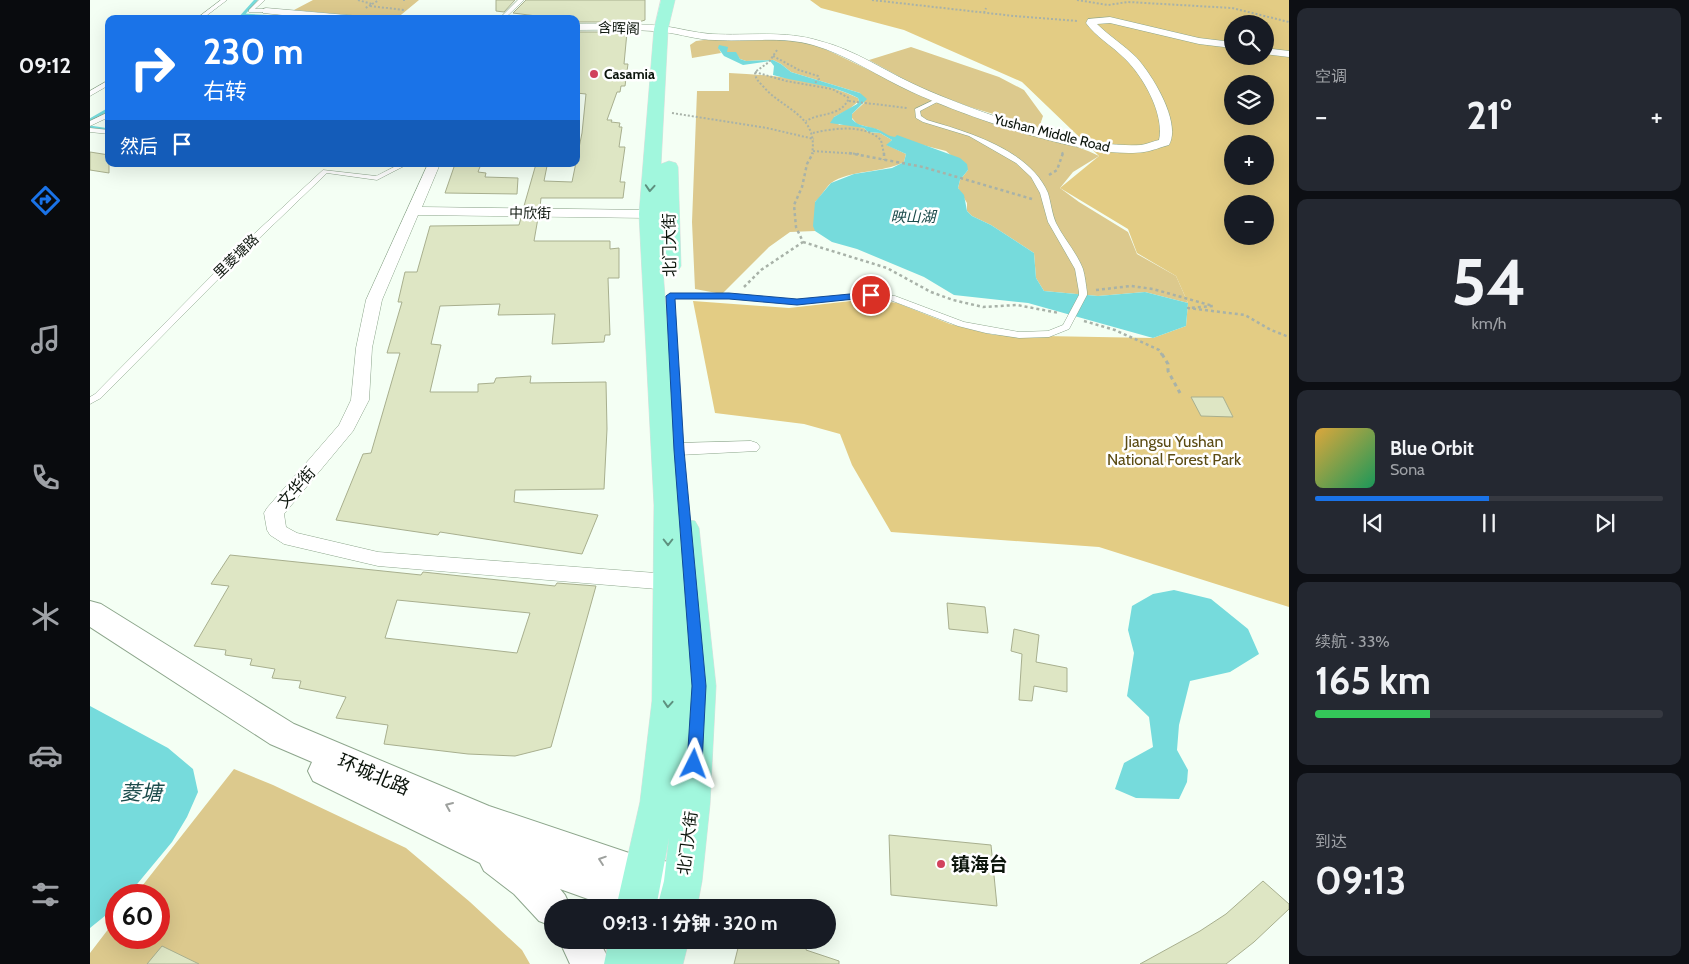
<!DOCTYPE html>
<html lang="zh">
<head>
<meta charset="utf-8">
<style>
	:root { --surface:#171b24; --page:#242831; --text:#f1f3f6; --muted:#9ea1a6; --line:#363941; --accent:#1a73e8 }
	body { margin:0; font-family:Cabin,"Noto Sans SC",sans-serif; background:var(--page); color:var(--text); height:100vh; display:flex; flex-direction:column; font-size:19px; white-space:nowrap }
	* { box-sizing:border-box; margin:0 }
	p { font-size:16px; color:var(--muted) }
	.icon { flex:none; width:28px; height:28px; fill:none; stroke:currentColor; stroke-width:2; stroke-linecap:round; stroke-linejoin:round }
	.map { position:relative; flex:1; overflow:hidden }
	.panel { display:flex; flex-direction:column; gap:8px; padding:8px; background:#0d0f14; width:400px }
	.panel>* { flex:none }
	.hud { position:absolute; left:15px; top:15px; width:475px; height:152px; border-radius:10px; box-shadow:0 5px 20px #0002; background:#1a73e8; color:#fff; overflow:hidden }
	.buttons { position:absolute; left:1134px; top:15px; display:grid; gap:10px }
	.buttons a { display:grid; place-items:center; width:50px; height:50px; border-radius:50%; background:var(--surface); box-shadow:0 5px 20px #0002; font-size:25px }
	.speed { position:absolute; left:15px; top:884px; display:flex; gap:10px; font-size:25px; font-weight:700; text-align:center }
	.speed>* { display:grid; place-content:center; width:65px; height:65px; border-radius:50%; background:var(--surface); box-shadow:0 5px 20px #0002; line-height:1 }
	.speed .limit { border:8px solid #d22; background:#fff; color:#111 }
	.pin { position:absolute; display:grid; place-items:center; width:42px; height:42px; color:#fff; margin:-21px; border:2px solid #fff; border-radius:50%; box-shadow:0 1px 5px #0007 }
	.me { position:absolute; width:55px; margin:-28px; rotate:3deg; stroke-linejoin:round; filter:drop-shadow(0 0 4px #0008) }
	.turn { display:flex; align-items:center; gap:18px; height:105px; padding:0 15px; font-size:22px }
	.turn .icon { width:65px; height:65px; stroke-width:2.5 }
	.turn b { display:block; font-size:35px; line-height:42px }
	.then { display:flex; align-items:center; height:48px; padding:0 15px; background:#0003; gap:10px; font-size:19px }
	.big { font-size:38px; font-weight:800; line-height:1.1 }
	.panel .widget { flex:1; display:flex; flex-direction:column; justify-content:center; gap:8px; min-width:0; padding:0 18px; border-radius:10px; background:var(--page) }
	.panel .dial { align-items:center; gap:0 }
	.dial b { font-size:65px; line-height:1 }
	.song { display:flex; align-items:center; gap:15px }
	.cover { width:60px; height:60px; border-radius:8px; background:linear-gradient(135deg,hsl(40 70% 55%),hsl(150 70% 35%)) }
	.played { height:5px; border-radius:2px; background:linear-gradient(90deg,var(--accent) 50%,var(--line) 50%) }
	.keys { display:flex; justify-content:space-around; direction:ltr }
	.heat { display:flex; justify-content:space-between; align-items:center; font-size:28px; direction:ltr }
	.charge { height:8px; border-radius:4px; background:linear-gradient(90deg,#34c759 33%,var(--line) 0) }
	.trip { position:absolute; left:454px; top:899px; width:292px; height:50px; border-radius:25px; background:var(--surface); box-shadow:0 5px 20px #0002; font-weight:800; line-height:50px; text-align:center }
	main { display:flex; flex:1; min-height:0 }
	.dock { display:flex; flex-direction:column; width:90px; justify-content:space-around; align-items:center; background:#090b0e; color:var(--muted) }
	.dock .icon { width:35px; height:35px }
	.dock .current { color:var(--accent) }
	.dock b { font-size:22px; color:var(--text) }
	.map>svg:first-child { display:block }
	.green { fill:#dcc98d }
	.forest { fill:#e3cc84; fill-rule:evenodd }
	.water { fill:#76dbdc }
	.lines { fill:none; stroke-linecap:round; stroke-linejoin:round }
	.stream { stroke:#76dbdc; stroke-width:3 }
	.building { fill:#dee6c4; stroke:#a8af8e; fill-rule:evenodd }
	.lane-casing { stroke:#8da68c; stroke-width:1 }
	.street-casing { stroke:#8da68c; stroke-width:1 }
	.secondary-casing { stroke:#8da68c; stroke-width:2 }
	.primary-casing { stroke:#dddedd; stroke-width:1 }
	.path-far2 { stroke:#a8b2a8; stroke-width:2; stroke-dasharray:2 2; stroke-linecap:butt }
	.path-far1 { stroke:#a8b2a8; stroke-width:2.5; stroke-dasharray:3 3; stroke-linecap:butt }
	.path { stroke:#a8b2a8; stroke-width:3; stroke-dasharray:4 4; stroke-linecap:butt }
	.lane { fill:#fff; fill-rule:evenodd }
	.street { fill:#fff; fill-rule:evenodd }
	.secondary { fill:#fff; fill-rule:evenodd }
	.primary { fill:#a1f7dd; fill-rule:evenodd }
	.oneway { stroke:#5e917f }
	.oneway2 { stroke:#9ea19e }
	.route { fill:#1a73e8; stroke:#114b97 }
	.poi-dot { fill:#d2425c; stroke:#fff; stroke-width:2 }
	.labels { text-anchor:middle; stroke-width:5; stroke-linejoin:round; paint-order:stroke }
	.far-street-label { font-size:14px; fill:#0c150c; stroke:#fff }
	.far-poi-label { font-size:14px; font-weight:bold; fill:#0c150c; stroke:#fff; text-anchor:start }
	.far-water-label { font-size:15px; font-style:italic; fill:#1c4b4b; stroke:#fff }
	.street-label { font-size:16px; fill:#0c150c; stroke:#fff }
	.park-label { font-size:16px; fill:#5c4c14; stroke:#fff }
	.near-street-label { font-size:19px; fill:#0c150c; stroke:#fff }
	.near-poi-label { font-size:19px; font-weight:bold; fill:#0c150c; stroke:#fff; text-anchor:start }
	.near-water-label { font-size:21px; font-style:italic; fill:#1c4b4b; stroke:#fff }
</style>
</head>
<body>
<main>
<nav class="dock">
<b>09:12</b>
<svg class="icon current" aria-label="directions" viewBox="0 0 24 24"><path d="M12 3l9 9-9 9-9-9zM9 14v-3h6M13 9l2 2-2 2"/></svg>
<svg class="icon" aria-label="music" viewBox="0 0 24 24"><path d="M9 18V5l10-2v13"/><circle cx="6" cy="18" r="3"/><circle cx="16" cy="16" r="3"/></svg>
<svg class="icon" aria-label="phone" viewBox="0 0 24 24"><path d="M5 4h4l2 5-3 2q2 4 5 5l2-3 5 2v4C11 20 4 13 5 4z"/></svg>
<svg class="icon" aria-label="climate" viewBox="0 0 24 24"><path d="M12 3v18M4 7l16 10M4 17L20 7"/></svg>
<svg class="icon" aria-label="car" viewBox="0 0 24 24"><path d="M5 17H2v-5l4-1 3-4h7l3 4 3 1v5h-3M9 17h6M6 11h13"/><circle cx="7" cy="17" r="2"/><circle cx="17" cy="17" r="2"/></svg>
<svg class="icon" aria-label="filters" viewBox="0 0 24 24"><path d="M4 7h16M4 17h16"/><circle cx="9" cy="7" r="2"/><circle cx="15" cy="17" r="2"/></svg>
</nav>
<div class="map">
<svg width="1199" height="964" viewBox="0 0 1199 964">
	<rect width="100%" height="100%" fill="#f4fff4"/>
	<path class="green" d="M223 0H329L306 19 204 10Z
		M614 40H704L726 45C783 71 838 100 897 121 934 134 975 139 1009 156L983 172 970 188 989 202 1038 232 1047 254 1086 276 1098 303 1055 292 1008 296 954 291 946 278 944 253 901 225 882 216 877 211V203L868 188 870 180 878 170 856 151 797 136 789 130 767 124 762 118V114L774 103 770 93 701 72 691 64 683 60 656 61 650 59 647 55 637 52V48L629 49 631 53 602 58 600 45 606 41Z
		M821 47 909 77 934 90 953 116 949 128 880 107 832 89 779 60Z
		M639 73C683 75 728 79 768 98L769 101 758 110 744 117 749 125 758 124 774 128 778 132 790 133 802 140 797 145 816 154 814 162C793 173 759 170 741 183 735 188 731 197 725 202V231L700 232 679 247 632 294 605 289 602 222 607 91H639Z
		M144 769 183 785 316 848 380 902 432 950 440 964H0V953L26 919V938H69V895H45Z"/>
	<path class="forest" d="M720 0H1199V607L1009 547 801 532 762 465 750 434 714 424 625 413 603 301 699 308 779 299 807 303 860 324 904 335 1063 338 1096 326 1098 303 1086 276 1047 253 1038 229 970 188 1009 156 932 82 814 30 731 8ZM1142 24H1175V56H1142ZM1142 84H1175V116H1142ZM1142 144H1175V176H1142ZM1142 204H1175V236H1142Z"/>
	<path class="water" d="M629 45 638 47 637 52H646L650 59 656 61 683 60 691 64 701 72 770 93 777 99 762 114V119C769 128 779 125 789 130 795 133 798 136 805 137L807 135 870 158 877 164 878 170 870 180 868 188 874 195 877 211 882 216 901 225 944 253 946 278 954 291 1008 296 1055 292 1098 303 1096 326 1063 338 938 303 864 295 834 277 767 249 742 242 725 231 723 226 725 202 741 183 764 174 802 168 814 162 816 154 796 145 802 140 790 133 778 132 774 128 740 123 744 117 767 104 769 101 768 98C738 83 714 84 683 75L684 66 680 61 653 65 634 56 628 48Z
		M1084 590 1121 599 1158 629 1169 654 1140 672 1100 681 1089 725 1087 750 1098 770 1097 782 1089 799 1046 798 1025 789 1034 763 1063 747 1059 717 1037 696 1044 653 1038 630 1042 606 1063 594Z
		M0 706 78 748 103 769 108 792 97 817 82 842 38 895H26V907L0 928Z"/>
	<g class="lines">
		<path class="stream" d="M153 15 221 19
			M149 19 166 0
			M0 120 19 109
			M0 127 19 130"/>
	</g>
	<path class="building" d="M406 0H425L414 12 406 11Z
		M436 0H555V20L549 22H486V19H470L423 13Z
		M486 32H537L534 64H538L535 86H531L530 92H527L517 120H522L521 122 530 123 529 127H532L529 147H535L530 182H535L533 198H451L450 207 434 206 446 164 457 166 454 181 482 182 492 133 496 94 486 93Z
		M0 152 19 155V173L0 170Z
		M365 164H391L388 172 396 173 395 177 428 178 427 194 355 193Z
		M431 218H448L444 241H520V249L529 248V278H518L520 335H515L514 342 462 344 465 314 408 315 410 304 350 306 341 344 351 345 340 392H388V384L404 383 406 378 441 376 440 383 516 382 517 429 514 489 425 490 424 502 508 515 492 554 350 532 348 535 246 520 273 454 281 453 310 353H297L312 302H308L315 272H327L340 226 429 225Z
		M1101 397H1133L1143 417 1111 416Z
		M140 555 331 575 333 572 465 586 467 583 506 586 461 747 425 756 378 754 294 744 298 725 246 718 256 697 209 688 211 681 182 678 185 669 160 665 162 659 135 655 136 650 104 646 139 586 121 584ZM307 600 440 613 427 653 295 638Z
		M857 603 895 607 898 633 859 629Z
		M924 629 949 635 946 662 977 668V692L944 686 942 701 929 700 932 654 921 651Z
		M799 835 901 845 907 906 801 895Z
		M1173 881 1199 904V909L1164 942 1136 964H1050L1110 931 1136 914Z
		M650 940H694L717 946 716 950 749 961V964H644Z
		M72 946 109 964H57Z"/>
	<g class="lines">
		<g class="lane-casing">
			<path id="lane" d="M131 0H137L112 19H106Z
				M169 0H175L165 9H176L178 12H159V10Z
				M428 0H434L414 19H409Z
				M19 80V85L0 96V91Z
				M848 98 853 99 830 111 831 116 837 120C878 132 940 150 958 193 961 203 962 214 966 223 974 239 987 253 993 269 995 276 996 285 997 292V295L979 329 959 337 929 338 896 333 868 326 800 300 781 297 707 304 639 298H577L576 296 580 294H639L707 300 781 293 805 296 874 322 929 332 958 331 973 325 989 295V292L985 269 958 222 950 193 941 177 926 163 879 136 833 122 826 118 825 109Z
				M19 112V117L0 126V121Z
				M0 128 19 130V134L0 132Z
				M310 164H318L287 180 237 173 157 250 11 398 0 404V397L5 394 151 246 233 170 286 176Z"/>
		</g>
		<g class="street-casing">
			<path id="street" d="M176 8 268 16 273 19H231L173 13V9Z
				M1020 17 1109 38 1142 42V48L1109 44 1020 23 1007 24C1019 36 1034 45 1046 57 1061 73 1092 122 1079 145 1071 147 1062 151 1054 152 997 160 875 116 822 92 789 77 758 55 723 45 691 36 658 42 625 40 607 40 591 34 573 32 544 29 515 30 486 30V24C515 24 544 23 573 26 589 28 605 33 622 34 658 36 695 30 730 41 766 50 796 72 830 87 886 112 990 149 1051 145 1057 144 1064 141 1069 140 1075 114 1052 74 1033 57 1021 45 1006 37 996 23L998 19Z
				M1175 48 1199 51V57L1175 54Z
				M338 164H350L332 207 559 210 566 214 559 218 328 215 292 300 282 348 279 400 263 431 194 514 196 527 207 533 288 552 579 574 586 577 589 582 586 587 579 590 288 566 194 544 180 535 177 530 174 513 177 508 249 425 261 400 266 348 276 300Z
				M661 441 667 443 670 447 667 451 589 455 583 453 580 449 583 445 589 443Z"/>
		</g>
		<g class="secondary-casing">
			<path id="secondary" d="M0 601 11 604 204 724 399 806 554 858 593 864 606 869 611 881 606 893 600 896 605 908H523L470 889 475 895 481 908H462V926L449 921 424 894 394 871 390 863 223 781 218 771 222 762 180 744 0 627Z
				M469 940H509L521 964H480Z"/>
		</g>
		<g class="primary-casing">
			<path id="primary" d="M571 0H585L578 29 571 164 579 161 586 163 588 167 591 266 588 271 580 272 573 271 592 519 605 521 609 528 626 686 620 804 612 881 607 908H567L574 881 579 838 566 908H526L550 802 562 701 564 505 549 214 564 29Z
				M519 940H599L593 964H514Z"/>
		</g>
		<path class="path-far2" d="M268 0 282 4 274 9
			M313 0H316
			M782 0 924 16 988 21
			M987 0 1018 5 1038 2 1142 8 1199 22
			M282 4 289 0
			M280 6 314 10
			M894 13 896 8
			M687 50 679 62 665 72C665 78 668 81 672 85 692 110 729 114 722 154
			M683 56 709 70 728 76 729 79 724 84
			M665 72 696 81 742 89 759 98C751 117 731 112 716 121
			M759 101 817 108
			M582 113 677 128 724 139
			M723 133C744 128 775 124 791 140L794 154
			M723 151 770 154
			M972 154 973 152"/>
		<path class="path-far1" d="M759 153 833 167 942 199
			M794 153V160
			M959 175 967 170 973 153
			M713 242 797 268 841 292 863 300 893 307 927 305 969 313
			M654 287 671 270 713 242 706 227 704 205 712 187 717 164 723 153
			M1006 290 1041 286 1063 289 1123 306 1098 308 1155 315 1181 330 1199 337
			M994 321 1025 330 1069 350 1072 355"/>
		<path class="path" d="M1072 354 1078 364V371L1090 393"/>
		<use href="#lane" class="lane"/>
		<use href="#street" class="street"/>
		<use href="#secondary" class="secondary"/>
		<use href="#primary" class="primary"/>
	</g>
	<defs><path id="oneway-chevron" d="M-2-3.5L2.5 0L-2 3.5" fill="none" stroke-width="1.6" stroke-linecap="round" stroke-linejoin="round" transform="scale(1.25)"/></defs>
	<g class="oneway">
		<use href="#oneway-chevron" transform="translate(560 188) rotate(94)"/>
		<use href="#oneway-chevron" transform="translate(578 542) rotate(90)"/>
		<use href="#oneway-chevron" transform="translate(578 704) rotate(94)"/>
	</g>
	<g class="oneway2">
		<use href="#oneway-chevron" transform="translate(359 806) rotate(-157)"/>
		<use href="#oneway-chevron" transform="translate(512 860) rotate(-161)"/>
	</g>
	<path class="route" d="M781 292 786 295 784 297 707 305 639 299H585L594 450 616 686 612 764 609 769 604 771 599 769 597 764 602 686 584 450 576 296 580 293H639L707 299Z"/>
	<g class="poi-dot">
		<circle cx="504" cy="74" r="5"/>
		<circle cx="851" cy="864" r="5"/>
	</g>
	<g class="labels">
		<g class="far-street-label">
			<text transform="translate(529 28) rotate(2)" y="5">含晖阁</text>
			<text transform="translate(962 133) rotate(14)" y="5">Yushan Middle Road</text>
			<text transform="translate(440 213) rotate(1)" y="5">中欣街</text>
			<text transform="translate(146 256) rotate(-44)" y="5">里菱塘路</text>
		</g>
		<g class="far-poi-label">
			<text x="514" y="79">Casamia</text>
		</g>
		<g class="far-water-label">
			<text x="823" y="222">映山湖</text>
		</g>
		<g class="street-label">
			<text transform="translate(579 245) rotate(-91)" y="6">北门大街</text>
			<text transform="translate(206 487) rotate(-49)" y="6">文华街</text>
			<text transform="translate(597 843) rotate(-83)" y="6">北门大街</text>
		</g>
		<g class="park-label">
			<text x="1084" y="447">Jiangsu Yushan<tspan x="1084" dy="18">National Forest Park</tspan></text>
		</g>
		<g class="near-street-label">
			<text transform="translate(284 774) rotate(23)" y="7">环城北路</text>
		</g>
		<g class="near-poi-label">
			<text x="861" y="871">镇海台</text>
		</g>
		<g class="near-water-label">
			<text x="51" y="800">菱塘</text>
		</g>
	</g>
</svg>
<div class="buttons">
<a><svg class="icon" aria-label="search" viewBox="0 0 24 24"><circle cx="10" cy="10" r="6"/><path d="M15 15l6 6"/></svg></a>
<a><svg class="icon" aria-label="layers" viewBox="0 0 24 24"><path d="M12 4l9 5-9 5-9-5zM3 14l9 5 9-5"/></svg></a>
<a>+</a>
<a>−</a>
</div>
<div class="speed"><div class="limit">60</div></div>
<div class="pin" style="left:781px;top:295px;background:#d93025"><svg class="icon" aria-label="arrive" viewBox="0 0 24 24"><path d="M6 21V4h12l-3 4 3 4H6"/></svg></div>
<svg class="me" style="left:604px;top:764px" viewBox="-20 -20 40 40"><path d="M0-17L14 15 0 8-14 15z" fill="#1a73e8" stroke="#fff" stroke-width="4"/></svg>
<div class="trip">09:13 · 1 分钟 · 320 m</div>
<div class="hud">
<div class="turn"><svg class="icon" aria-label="right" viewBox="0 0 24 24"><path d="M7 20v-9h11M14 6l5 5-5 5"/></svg><div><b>230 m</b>右转</div></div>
<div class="then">然后<svg class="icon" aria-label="arrive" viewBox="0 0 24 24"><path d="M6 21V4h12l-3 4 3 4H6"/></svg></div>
</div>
</div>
<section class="panel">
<div class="widget"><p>空调</p>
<div class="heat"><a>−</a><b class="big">21°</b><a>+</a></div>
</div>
<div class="widget dial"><b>54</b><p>km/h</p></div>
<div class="widget">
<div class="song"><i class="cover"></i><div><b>Blue Orbit</b><p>Sona</p></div></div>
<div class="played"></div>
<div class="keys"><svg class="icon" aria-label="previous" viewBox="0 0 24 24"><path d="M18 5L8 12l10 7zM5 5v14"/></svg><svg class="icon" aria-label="pause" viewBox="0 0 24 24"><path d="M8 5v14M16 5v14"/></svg><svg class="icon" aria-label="next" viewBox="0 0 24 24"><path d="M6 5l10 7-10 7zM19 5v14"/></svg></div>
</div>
<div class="widget"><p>续航 · 33%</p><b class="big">165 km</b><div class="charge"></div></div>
<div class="widget"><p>到达</p><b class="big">09:13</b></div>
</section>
</main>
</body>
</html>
